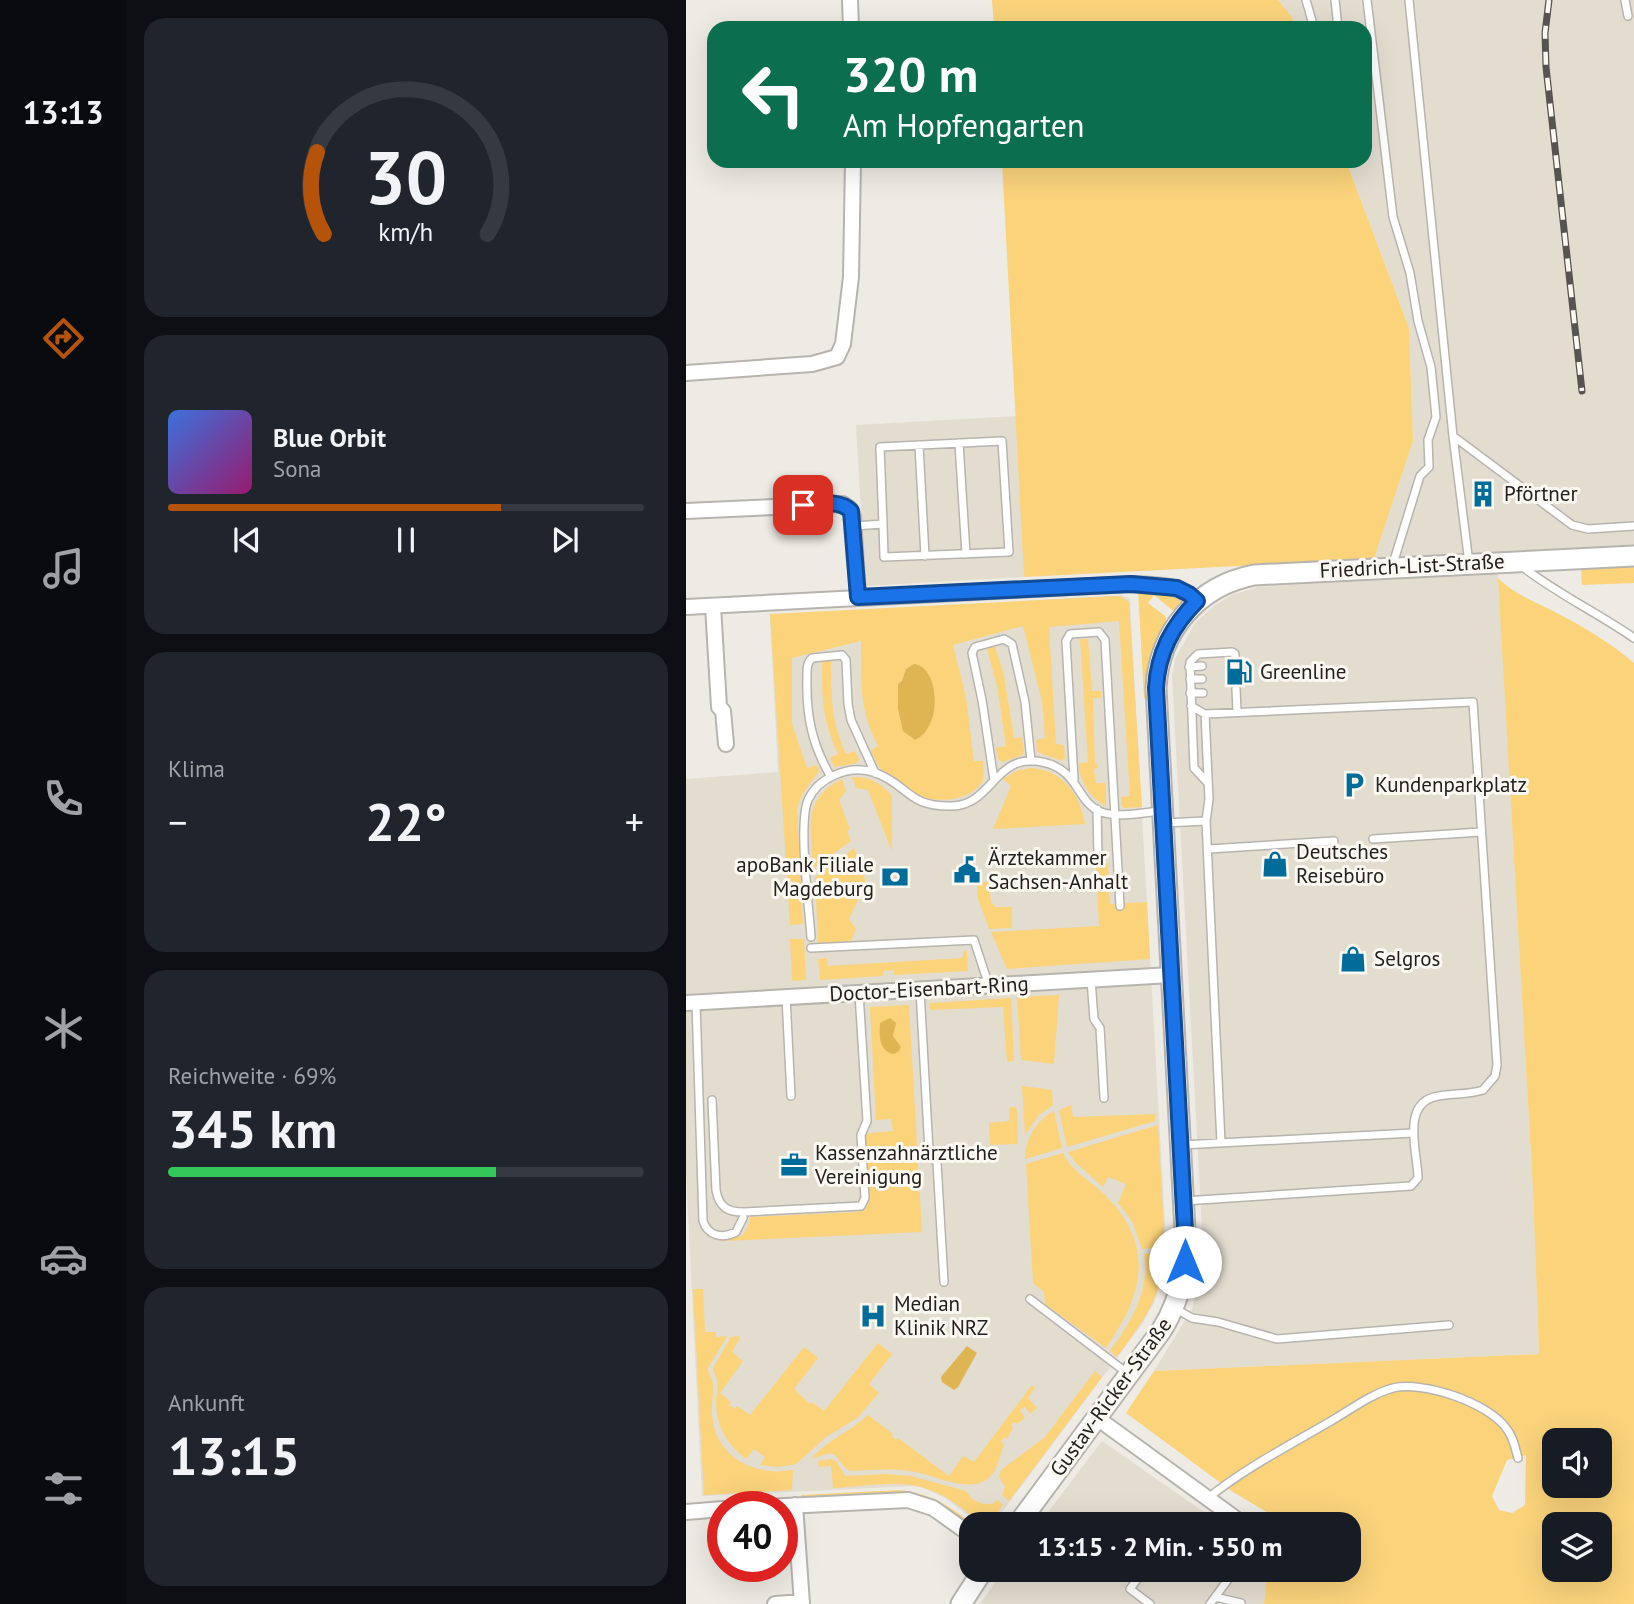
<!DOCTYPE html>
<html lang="de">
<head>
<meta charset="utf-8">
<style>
	:root { --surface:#171b24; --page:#20242c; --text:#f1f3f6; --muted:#9ea1a6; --line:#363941; --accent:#b45309 }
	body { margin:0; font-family:"PT Sans",sans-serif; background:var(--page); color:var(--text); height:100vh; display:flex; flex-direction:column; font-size:26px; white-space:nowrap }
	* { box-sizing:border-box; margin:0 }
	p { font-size:23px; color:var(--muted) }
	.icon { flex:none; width:38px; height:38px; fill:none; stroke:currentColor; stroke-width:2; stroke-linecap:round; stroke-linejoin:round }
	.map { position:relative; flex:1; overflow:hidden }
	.drawer { display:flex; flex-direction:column; gap:18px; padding:18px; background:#0d0f14; width:560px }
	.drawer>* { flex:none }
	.banner { position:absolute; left:21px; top:21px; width:665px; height:147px; border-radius:21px; box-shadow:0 7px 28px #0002; background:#0b6e4f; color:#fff; overflow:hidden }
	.fabs { position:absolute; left:856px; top:1428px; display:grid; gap:14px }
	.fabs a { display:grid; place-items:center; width:70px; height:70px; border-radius:14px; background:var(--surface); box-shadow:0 7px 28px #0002; font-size:35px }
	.speed { position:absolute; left:21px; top:1491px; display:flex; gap:14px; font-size:35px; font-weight:700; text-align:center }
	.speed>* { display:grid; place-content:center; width:91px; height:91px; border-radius:50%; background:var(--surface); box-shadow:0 7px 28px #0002; line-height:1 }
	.speed .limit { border:10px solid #d22; background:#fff; color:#111 }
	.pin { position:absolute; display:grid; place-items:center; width:60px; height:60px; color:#fff; margin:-30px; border-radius:14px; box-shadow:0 4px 10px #0006 }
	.me { position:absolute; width:77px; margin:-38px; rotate:0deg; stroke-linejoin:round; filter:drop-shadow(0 0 5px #0008) }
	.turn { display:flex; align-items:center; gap:24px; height:147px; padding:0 21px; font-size:32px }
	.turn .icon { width:91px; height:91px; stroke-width:2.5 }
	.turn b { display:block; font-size:49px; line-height:60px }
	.big { font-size:52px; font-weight:600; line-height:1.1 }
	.drawer .tile { flex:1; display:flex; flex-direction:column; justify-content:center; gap:10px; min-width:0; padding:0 24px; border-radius:21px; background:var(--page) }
	.drawer .dial { align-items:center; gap:0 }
	.dial svg { height:182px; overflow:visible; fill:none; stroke:var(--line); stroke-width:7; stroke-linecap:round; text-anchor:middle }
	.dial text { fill:var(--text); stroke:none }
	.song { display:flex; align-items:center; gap:21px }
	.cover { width:84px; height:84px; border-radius:10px; background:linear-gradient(135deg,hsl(220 70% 55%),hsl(320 70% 35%)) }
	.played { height:7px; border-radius:4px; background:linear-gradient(90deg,var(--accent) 70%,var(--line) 70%) }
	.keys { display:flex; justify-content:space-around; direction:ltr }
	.heat { display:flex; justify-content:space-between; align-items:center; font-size:38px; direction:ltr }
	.charge { height:10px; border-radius:5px; background:linear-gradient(90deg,#34c759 69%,var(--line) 0) }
	.trip { position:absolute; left:273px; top:1512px; width:402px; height:70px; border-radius:21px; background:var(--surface); box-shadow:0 7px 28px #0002; font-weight:600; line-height:70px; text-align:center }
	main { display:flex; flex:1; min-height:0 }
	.tabs { display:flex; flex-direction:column; width:126px; justify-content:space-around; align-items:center; background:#090b0e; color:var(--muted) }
	.tabs .icon { width:49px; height:49px }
	.tabs .current { color:var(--accent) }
	.tabs b { font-size:32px; color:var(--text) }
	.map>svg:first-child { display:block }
	.built { fill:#e3ddd0 }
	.green { fill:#fad37b; fill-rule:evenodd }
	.water { fill:#dfb554 }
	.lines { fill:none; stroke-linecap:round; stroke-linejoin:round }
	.lane-casing { stroke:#b7b4ae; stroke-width:10 }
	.street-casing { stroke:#b7b4ae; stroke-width:18 }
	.secondary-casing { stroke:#b7b4ae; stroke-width:23 }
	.lane { stroke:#fff; stroke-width:7 }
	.street { stroke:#fff; stroke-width:14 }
	.secondary { stroke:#fff; stroke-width:19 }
	.rail-casing { stroke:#555451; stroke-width:7 }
	.rail { stroke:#fbf8f2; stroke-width:4.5; stroke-dasharray:13; stroke-linecap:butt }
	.route-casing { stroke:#114b97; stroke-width:18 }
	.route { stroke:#1a73e8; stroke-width:12 }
	.labels { text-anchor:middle; stroke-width:6; stroke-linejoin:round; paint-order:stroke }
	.poi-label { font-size:21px; fill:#22211f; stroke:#fbf8f2; text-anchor:start }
	.street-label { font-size:21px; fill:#22211f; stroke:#fbf8f2 }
</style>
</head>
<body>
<main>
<nav class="tabs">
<b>13:13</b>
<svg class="icon current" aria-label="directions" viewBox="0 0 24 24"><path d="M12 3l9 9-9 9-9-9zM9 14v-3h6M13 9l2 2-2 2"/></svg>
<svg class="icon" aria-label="music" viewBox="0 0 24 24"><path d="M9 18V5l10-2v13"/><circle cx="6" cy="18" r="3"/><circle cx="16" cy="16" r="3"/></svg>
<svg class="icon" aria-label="phone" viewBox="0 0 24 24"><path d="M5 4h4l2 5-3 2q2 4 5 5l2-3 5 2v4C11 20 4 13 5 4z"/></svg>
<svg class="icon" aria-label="climate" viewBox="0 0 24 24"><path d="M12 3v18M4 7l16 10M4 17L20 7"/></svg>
<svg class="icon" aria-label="car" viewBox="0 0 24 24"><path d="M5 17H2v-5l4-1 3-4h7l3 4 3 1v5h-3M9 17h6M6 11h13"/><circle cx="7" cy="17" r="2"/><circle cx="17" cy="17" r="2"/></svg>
<svg class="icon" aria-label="filters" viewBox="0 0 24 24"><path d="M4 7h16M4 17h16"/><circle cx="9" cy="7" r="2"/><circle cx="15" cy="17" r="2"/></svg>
</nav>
<section class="drawer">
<div class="tile dial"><svg viewBox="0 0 100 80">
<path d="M14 69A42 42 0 1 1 86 69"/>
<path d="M14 69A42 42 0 0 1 11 33" stroke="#b45309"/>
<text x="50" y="56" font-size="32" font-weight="700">30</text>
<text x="50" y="72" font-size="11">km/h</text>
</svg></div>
<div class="tile">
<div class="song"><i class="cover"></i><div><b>Blue Orbit</b><p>Sona</p></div></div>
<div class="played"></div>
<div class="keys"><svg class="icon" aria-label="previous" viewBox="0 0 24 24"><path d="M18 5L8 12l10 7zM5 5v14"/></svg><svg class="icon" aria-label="pause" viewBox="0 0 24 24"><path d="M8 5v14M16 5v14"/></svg><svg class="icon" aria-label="next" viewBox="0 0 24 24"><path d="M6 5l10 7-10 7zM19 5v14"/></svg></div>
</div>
<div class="tile"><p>Klima</p>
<div class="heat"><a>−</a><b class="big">22°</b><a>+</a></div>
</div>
<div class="tile"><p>Reichweite · 69%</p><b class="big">345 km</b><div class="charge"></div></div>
<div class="tile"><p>Ankunft</p><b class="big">13:15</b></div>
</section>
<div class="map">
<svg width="948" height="1604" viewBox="0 0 948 1604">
	<rect width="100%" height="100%" fill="#eeebe4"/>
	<path class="built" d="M592 0H948V547L688 559 727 441 723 328 660 161H679V28H610L606 17Z
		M331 416 338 577 179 586 170 425Z
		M812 573 847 1190 853 1354 468 1371 506 1309 514 1279 517 1247 486 676 489 659 509 623 528 606 546 595 572 587Z
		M434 595 443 598 444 602 480 1241 478 1269 468 1303 456 1324 307 1524H294L259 1498 238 1488 228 1486 16 1496 0 1172V779L92 772 84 617Z
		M416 1441 535 1524H353Z
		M318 1570H582L578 1604H294Z"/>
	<path class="green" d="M306 0H592L606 17 610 28H308Z
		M316 161H660L723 328 727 441 688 559 338 577Z
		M948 566V583L896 585 895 568Z
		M812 578C829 595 848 601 869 612 896 626 925 643 948 663V1604H578L582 1570H663V1524H588L589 1517 547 1492 440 1413 468 1371 853 1354 847 1190ZM868 1440H914V1486H868ZM840 1455 839 1505 826 1513 813 1510 806 1496 821 1460ZM868 1524H914V1570H868Z
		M452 589 504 596 490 610H486L468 595 462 603 479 616 481 622 466 656 462 694 458 699Z
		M434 596 443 602 456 807 438 808 435 805V797L444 796 433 621 363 627 370 744 378 745 379 758 376 761 351 752 350 740 359 738 356 701 337 626 267 645 280 697 288 761H297C297 768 299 776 296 782 284 802 248 804 230 794 225 791 199 773 195 769 190 764 187 755 185 750L192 746C172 707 176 683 175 641L106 658V724L121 768 131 765 133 771 117 793 111 808 117 924 104 925 84 614Z
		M394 639H402L406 691H415V698H407L409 763 412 764V768L408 769 410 783H420V806C404 798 393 781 393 763L402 762Z
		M309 646 318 676 328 738 336 737 338 751 336 755 317 762 312 759 310 748 320 746 311 686 301 649Z
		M145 661C146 699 144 718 160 754L169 751 173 760 171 763 148 767 144 758 152 754C136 718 136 700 136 662Z
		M344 768C376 769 394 794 399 824L307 829 325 786 317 779 330 771Z
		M166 777C183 776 195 783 206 796V852L182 790 170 788Z
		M156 779 160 791 153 800 164 829 161 831 165 841 127 868C125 830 115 799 156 779Z
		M168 848 180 883 163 919 170 929 165 941 132 943 129 877Z
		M410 863H422L424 904 461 902 464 959 321 969 305 932 413 926Z
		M303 881 305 902 310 907H326V928L303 929 291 896V884Z
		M104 939H118L120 980 106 981Z
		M278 951H281L282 971 208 975V970L198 971 197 976 134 980 132 959 141 958 142 966 276 958Z
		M373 995 368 1064 335 1060 331 997Z
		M325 998 328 1061 321 1062 317 1007 244 1010V1003Z
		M223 1005 236 1232 37 1241 57 1235 62 1227 64 1217 171 1212 181 1206 183 1201 179 1136 184 1133 207 1131 205 1119 190 1120 184 1007Z
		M336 1086 366 1090 367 1105 353 1115 339 1135Z
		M385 1105 387 1117 469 1114V1121L381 1147 373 1110Z
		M327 1106 331 1109 332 1144 304 1145 303 1123 323 1121V1108Z
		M368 1111 376 1148 339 1159C339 1139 350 1121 368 1111Z
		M472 1125 479 1247 456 1249 446 1221 432 1203 440 1184 422 1177 417 1187 389 1162 382 1152Z
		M377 1153C385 1171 405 1181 419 1195 470 1246 457 1295 420 1348L359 1304 358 1292 347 1283 340 1164Z
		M479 1252C478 1295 455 1324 431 1357L424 1351C445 1322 464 1292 458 1254Z
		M7 1289H17L19 1332H30V1337L41 1336 22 1368C22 1374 26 1377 27 1383 28 1394 25 1405 26 1416 31 1459 68 1476 107 1470L106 1490 18 1495Z
		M52 1336 54 1338 46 1352 57 1361 34 1393 45 1402 43 1405 49 1409 51 1406 64 1415 118 1347 132 1358 108 1389 124 1404 126 1402 138 1411 192 1343 206 1354 183 1384 193 1393 171 1418 140 1437 110 1464 92 1467 74 1465 79 1457 68 1449 60 1459C41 1444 30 1426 30 1401 30 1396 32 1390 32 1384 32 1379 28 1374 27 1368L45 1337Z
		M409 1371 416 1377 323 1501 316 1495 319 1487 313 1477 315 1470 359 1437Z
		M346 1385 349 1388 342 1398 351 1408 344 1414 339 1407 334 1410 339 1418 331 1424 328 1422 325 1425 327 1428 321 1439 318 1437 315 1442 318 1444C315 1452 313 1462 309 1470 293 1499 252 1476 229 1472 207 1468 186 1470 164 1471 144 1457 158 1447 125 1459 141 1440 164 1432 182 1415L207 1434 206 1436 210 1440 212 1438 263 1476 277 1456 288 1462Z
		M145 1459 150 1461 159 1476 200 1474 225 1476 280 1491 286 1499 297 1504H306L312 1500 317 1505 303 1524H298C280 1512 262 1495 241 1489 213 1479 176 1487 147 1488L145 1466 133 1467 132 1461Z
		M212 1490C243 1492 263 1506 287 1524L285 1527 251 1503 226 1493 117 1499 115 1495Z"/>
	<path class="water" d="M228 664C254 667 257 728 229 740L217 731 212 709V684L216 681 220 669Z
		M204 1018 210 1023 207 1036 215 1047 213 1051 208 1054C193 1051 193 1036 194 1023Z
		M281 1346 291 1353 272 1387 268 1390 256 1382 255 1377Z"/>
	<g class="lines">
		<g class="lane-casing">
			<path id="lane" d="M620 0 626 21
				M649 0 652 28
				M681 0 707 217 724 273 732 321 745 367 750 417 742 440 743 467 734 476 706 567
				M723 0 767 436 783 563
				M939 0 942 16
				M767 436 886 525 902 529 948 526
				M273 443 280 554
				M233 445 239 556
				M168 526 197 524 198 557 323 552 316 441 194 447 197 524
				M834 565C870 593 910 612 948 638
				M503 667 516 666
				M504 679H516
				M550 689 551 712
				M504 693H517
				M519 714 523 799 520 821 535 1143
				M145 777C126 745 120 715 121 679 121 671 120 664 126 658L156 655 160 660 162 704 165 720 189 773
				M388 779 380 641 384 634 413 632 419 640 434 906
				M308 780 296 700 286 653 289 647 318 639 326 644 339 702 345 761
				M522 783 508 768 504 662 512 654 546 652 549 654V666
				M411 809 412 856
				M478 823 520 821
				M687 839 795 832
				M523 849 648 841
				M125 937C123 907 112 824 122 800 128 787 137 780 149 775 162 769 176 768 190 773 224 786 221 807 266 806 307 805 309 752 356 762 393 769 390 802 415 812 432 818 456 813 474 811
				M125 948 288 940 303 986
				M405 980 408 1019 414 1028 418 1098
				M234 990 243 1151 251 1163 258 1282
				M100 997 105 1096
				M10 1003 17 1221C22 1236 36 1239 50 1232L57 1218
				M26 1100 30 1190C33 1207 41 1212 58 1212L175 1206 179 1198 175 1135 181 1121 173 993
				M495 1145 727 1133
				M498 1201 725 1186 732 1178C732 1155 715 1106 748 1097 764 1093 782 1095 797 1090L809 1076 811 1065 787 702 519 714 505 706
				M344 1299 441 1373
				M490 1309 506 1318 532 1322 591 1339 763 1325
				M522 1498C559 1468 604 1445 645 1421 664 1410 685 1394 707 1388 737 1381 801 1402 820 1428 827 1436 829 1447 832 1458
				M491 1524 495 1520 501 1524
				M458 1570 444 1589 464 1604
				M529 1597 555 1603
				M524 1604 549 1570"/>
		</g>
		<g class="street-casing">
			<path id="street" d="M164 0 165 28
				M0 373 126 364 151 357 157 344 165 277 167 161
				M0 511 157 504 164 509 167 517 172 597
				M27 606 33 707 37 711 40 744
				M0 607 445 584C470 585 493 584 511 601
				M0 1003 485 975
				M411 1418 557 1524
				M109 1505 116 1604
				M79 1507 222 1500 247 1508 285 1535
				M0 1512 37 1509
				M89 1604 116 1602"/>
		</g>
		<g class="secondary-casing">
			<path id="secondary" d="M332 1524 475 1331C495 1300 501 1267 499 1230L470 688C473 631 512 586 568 575L948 556
				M275 1604 297 1570"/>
		</g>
		<use href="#lane" class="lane"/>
		<use href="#street" class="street"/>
		<use href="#secondary" class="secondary"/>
		<g class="rail-casing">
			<path id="rail" d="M863 0 859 33 860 67 896 391"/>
		</g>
		<use href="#rail" class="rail"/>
	</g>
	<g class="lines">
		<g class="route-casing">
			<path id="route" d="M117 505C132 504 153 499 165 511L172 597 445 584 491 588 503 594 511 601C486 626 472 653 470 688L499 1230V1262"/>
		</g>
		<use href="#route" class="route"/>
	</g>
	<defs>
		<g id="building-bare" transform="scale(2.1)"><path d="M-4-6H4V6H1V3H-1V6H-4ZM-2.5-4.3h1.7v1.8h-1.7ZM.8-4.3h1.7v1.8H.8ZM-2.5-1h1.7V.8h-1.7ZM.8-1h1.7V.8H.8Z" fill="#006c99" stroke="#fbf8f2" stroke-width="2.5" paint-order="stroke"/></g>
		<g id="fuel-bare" transform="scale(2.1)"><path d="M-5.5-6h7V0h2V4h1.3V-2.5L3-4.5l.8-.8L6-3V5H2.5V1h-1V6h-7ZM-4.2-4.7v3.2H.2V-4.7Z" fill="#006c99" stroke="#fbf8f2" stroke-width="2.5" paint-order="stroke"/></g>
		<g id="parking-bare" transform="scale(2.1)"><path d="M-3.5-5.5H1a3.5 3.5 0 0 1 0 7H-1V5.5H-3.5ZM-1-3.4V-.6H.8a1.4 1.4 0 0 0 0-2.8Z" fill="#006c99" stroke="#fbf8f2" stroke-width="2.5" paint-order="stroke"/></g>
		<g id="shop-bare" transform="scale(2.1)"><path d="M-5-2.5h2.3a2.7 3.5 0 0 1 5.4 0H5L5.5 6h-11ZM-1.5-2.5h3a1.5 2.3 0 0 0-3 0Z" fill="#006c99" stroke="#fbf8f2" stroke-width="2.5" paint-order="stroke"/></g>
		<g id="civic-bare" transform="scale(2.1)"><path d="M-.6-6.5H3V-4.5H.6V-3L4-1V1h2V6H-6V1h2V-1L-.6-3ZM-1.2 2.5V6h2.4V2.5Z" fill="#006c99" stroke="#fbf8f2" stroke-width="2.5" paint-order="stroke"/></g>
		<g id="bank-bare" transform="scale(2.1)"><path d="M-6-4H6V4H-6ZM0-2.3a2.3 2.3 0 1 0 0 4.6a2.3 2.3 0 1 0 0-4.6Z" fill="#006c99" stroke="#fbf8f2" stroke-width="2.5" paint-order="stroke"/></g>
		<g id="office-bare" transform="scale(2.1)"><path d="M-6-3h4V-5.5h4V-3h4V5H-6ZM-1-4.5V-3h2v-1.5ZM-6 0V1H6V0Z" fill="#006c99" stroke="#fbf8f2" stroke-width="2.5" paint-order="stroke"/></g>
		<g id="hospital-bare" transform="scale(2.1)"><path d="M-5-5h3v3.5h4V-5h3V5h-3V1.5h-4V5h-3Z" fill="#006c99" stroke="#fbf8f2" stroke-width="2.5" paint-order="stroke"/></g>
	</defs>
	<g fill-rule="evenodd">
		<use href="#building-bare" x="797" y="494"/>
		<use href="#fuel-bare" x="553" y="672"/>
		<use href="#parking-bare" x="668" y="785"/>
		<use href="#shop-bare" x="589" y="864"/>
		<use href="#civic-bare" x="281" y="870"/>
		<use href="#bank-bare" x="209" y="877"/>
		<use href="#shop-bare" x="667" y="959"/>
		<use href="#office-bare" x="108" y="1165"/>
		<use href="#hospital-bare" x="187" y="1316"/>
	</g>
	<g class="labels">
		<g class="poi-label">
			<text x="818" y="501">Pförtner</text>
			<text x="574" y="679">Greenline</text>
			<text x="689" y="792">Kundenparkplatz</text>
			<text x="610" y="859">Deutsches<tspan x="610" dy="24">Reisebüro</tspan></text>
			<text x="302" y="865">Ärztekammer<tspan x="302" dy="24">Sachsen-Anhalt</tspan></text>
			<text x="188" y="872" text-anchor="end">apoBank Filiale<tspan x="188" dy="24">Magdeburg</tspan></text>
			<text x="688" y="966">Selgros</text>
			<text x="129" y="1160">Kassenzahnärztliche<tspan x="129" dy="24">Vereinigung</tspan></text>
			<text x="208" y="1311">Median<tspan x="208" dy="24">Klinik NRZ</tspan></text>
		</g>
		<g class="street-label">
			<text transform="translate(726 566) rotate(-3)" y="7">Friedrich-List-Straße</text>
			<text transform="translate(243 989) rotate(-3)" y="7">Doctor-Eisenbart-Ring</text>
			<text transform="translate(425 1397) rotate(-54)" y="7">Gustav-Ricker-Straße</text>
		</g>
	</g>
</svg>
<div class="fabs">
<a><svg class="icon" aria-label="sound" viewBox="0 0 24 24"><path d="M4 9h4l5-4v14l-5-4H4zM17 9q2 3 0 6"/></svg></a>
<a><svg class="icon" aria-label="layers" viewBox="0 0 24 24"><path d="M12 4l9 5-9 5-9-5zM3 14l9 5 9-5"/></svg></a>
</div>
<div class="speed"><div class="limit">40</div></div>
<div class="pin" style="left:117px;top:505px;background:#d93025"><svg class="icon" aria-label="arrive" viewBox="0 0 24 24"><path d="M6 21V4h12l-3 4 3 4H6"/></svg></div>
<svg class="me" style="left:499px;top:1262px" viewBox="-20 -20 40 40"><circle r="19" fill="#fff"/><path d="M0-13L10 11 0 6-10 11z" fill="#1a73e8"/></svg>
<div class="trip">13:15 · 2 Min. · 550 m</div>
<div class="banner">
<div class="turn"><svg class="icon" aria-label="left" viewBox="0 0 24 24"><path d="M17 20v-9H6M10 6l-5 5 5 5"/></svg><div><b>320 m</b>Am Hopfengarten</div></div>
</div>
</div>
</main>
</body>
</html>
